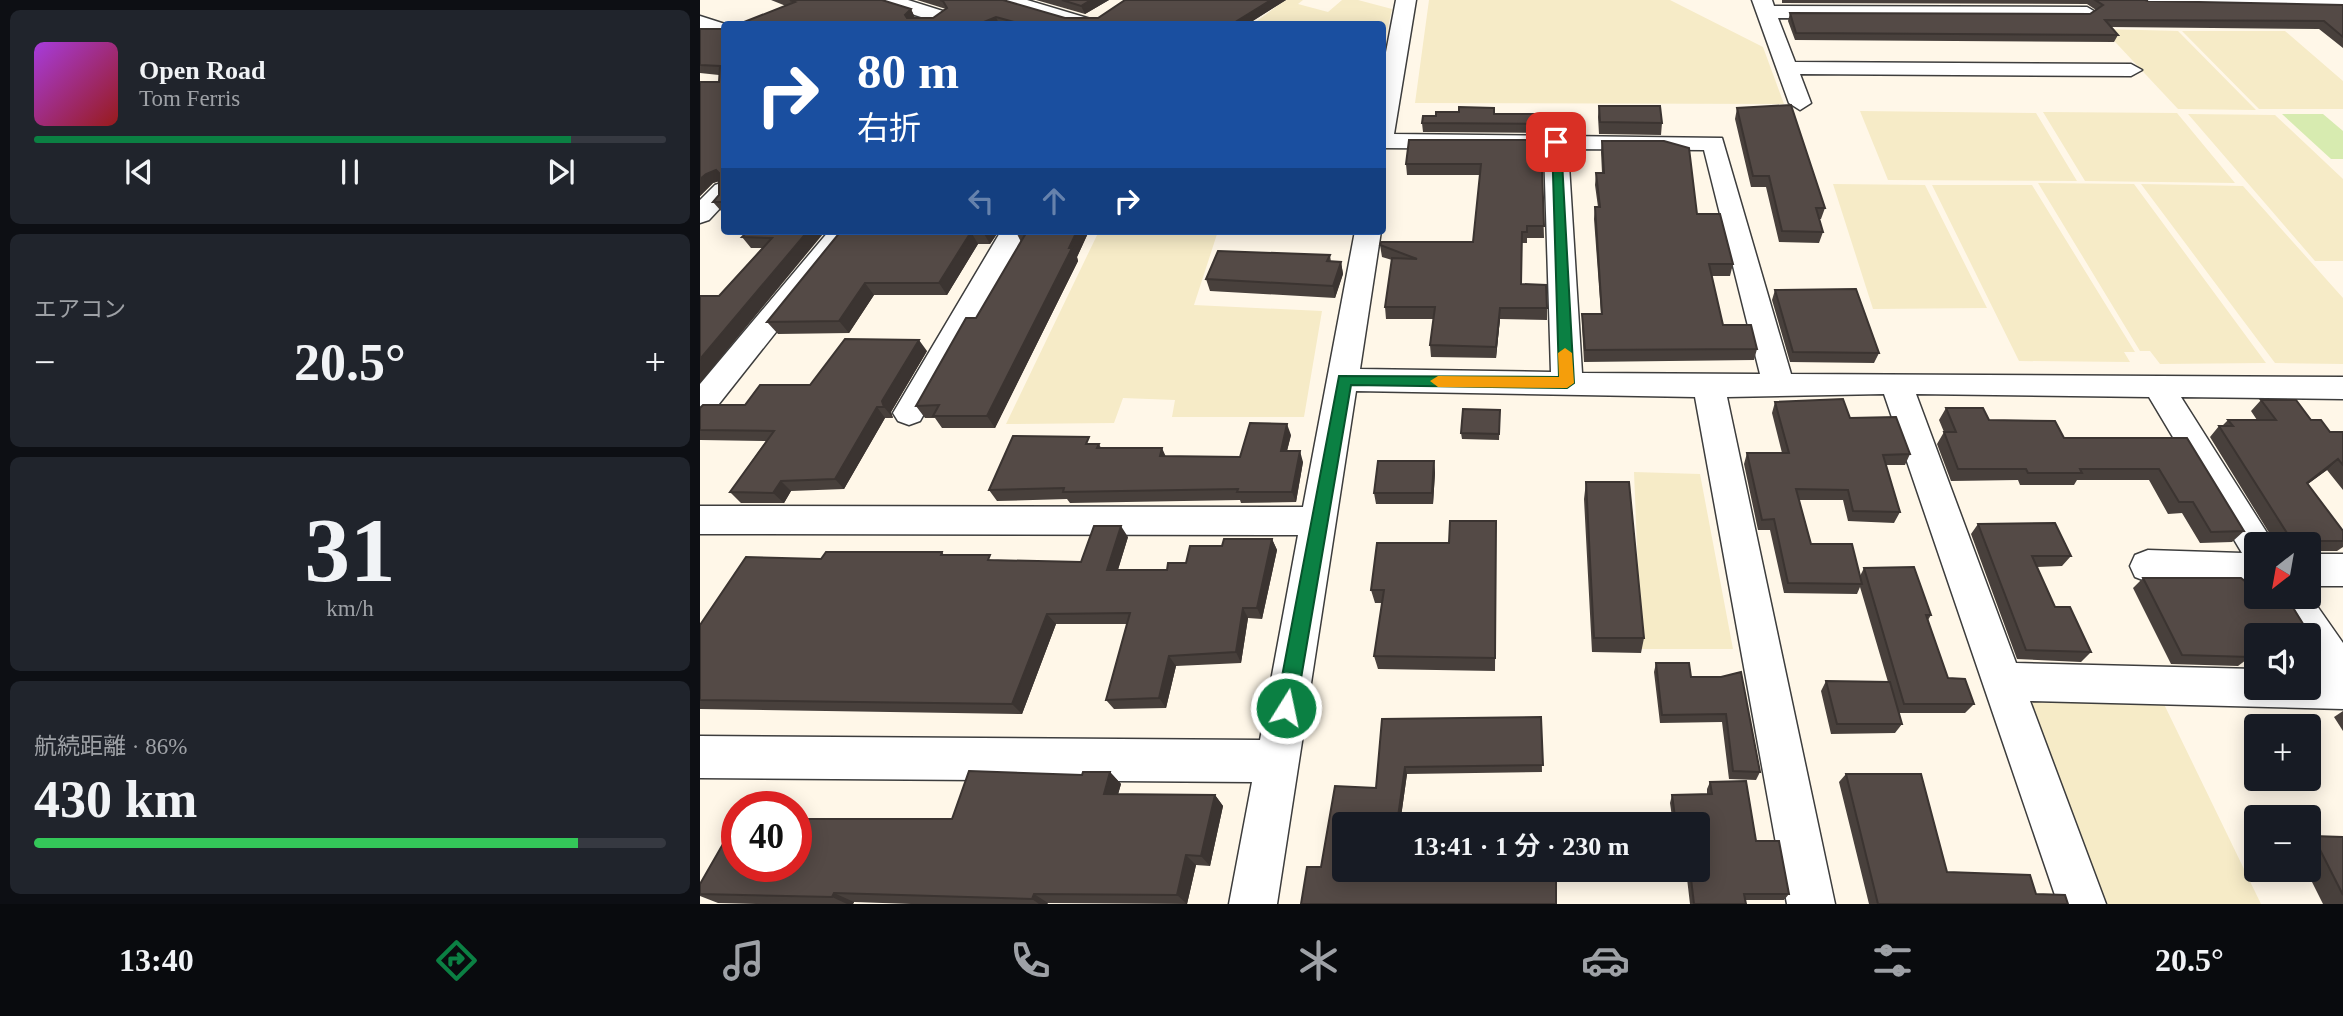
<!DOCTYPE html>
<html lang="ja">
<head>
<meta charset="utf-8">
<style>
	:root { --surface:#171b24; --page:#20242c; --text:#f1f3f6; --muted:#9ea1a6; --line:#363941; --accent:#0b8043 }
	body { margin:0; font-family:"Times New Roman","Noto Sans JP",serif; background:var(--page); color:var(--text); height:100vh; display:flex; flex-direction:column; font-size:26px; white-space:nowrap }
	* { box-sizing:border-box; margin:0 }
	p { font-size:23px; color:var(--muted) }
	.icon { flex:none; width:38px; height:38px; fill:none; stroke:currentColor; stroke-width:2; stroke-linecap:round; stroke-linejoin:round }
	.map { position:relative; flex:1; overflow:hidden }
	.drawer { display:flex; flex-direction:column; gap:10px; padding:10px; background:#0d0f14; width:700px }
	.drawer>* { flex:none }
	.top-card { position:absolute; left:21px; top:21px; width:665px; height:214px; border-radius:7px; box-shadow:0 4px 18px #0003; background:#1a4fa0; color:#fff; overflow:hidden }
	.needle { width:46px; rotate:211deg }
	.tools { position:absolute; left:1544px; top:532px; display:grid; gap:14px }
	.tools a { display:grid; place-items:center; width:77px; height:77px; border-radius:7px; background:var(--surface); box-shadow:0 4px 18px #0003; font-size:35px }
	.speed { position:absolute; left:21px; top:791px; display:flex; gap:14px; font-size:35px; font-weight:700; text-align:center }
	.speed>* { display:grid; place-content:center; width:91px; height:91px; border-radius:50%; background:var(--surface); box-shadow:0 4px 18px #0003; line-height:1 }
	.speed .limit { border:10px solid #d22; background:#fff; color:#111 }
	.pin { position:absolute; display:grid; place-items:center; width:60px; height:60px; color:#fff; margin:-30px; border-radius:14px; box-shadow:0 4px 10px #0006 }
	.me { position:absolute; width:77px; margin:-38px; rotate:10deg; stroke-linejoin:round; filter:drop-shadow(0 0 5px #0008) }
	.turn { display:flex; align-items:center; gap:24px; height:147px; padding:0 21px; font-size:32px }
	.turn .icon { width:91px; height:91px; stroke-width:2.5 }
	.turn b { display:block; font-size:49px; line-height:60px }
	.lanes { display:flex; align-items:center; height:66px; padding:0 21px; background:#0003; justify-content:center; gap:35px; direction:ltr }
	.lanes .off { opacity:.35 }
	.big { font-size:52px; font-weight:600; line-height:1.1 }
	.drawer .card { flex:1; display:flex; flex-direction:column; justify-content:center; gap:10px; min-width:0; padding:0 24px; border-radius:10px; background:var(--page) }
	.drawer .dial { align-items:center; gap:0 }
	.dial b { font-size:91px; line-height:1 }
	.song { display:flex; align-items:center; gap:21px }
	.cover { width:84px; height:84px; border-radius:10px; background:linear-gradient(135deg,hsl(280 70% 55%),hsl(0 70% 35%)) }
	.played { height:7px; border-radius:4px; background:linear-gradient(90deg,var(--accent) 85%,var(--line) 85%) }
	.keys { display:flex; justify-content:space-around; direction:ltr }
	.heat { display:flex; justify-content:space-between; align-items:center; font-size:38px; direction:ltr }
	.charge { height:10px; border-radius:5px; background:linear-gradient(90deg,#34c759 86%,var(--line) 0) }
	.trip { position:absolute; left:632px; top:812px; width:378px; height:70px; border-radius:7px; background:var(--surface); box-shadow:0 4px 18px #0003; font-weight:600; line-height:70px; text-align:center }
	.tab-bar { display:flex; height:112px; justify-content:space-around; align-items:center; background:#090b0e; color:var(--muted) }
	.tab-bar .icon { width:49px; height:49px }
	.tab-bar .on { color:var(--accent) }
	.tab-bar b { font-size:32px; color:var(--text) }
	main { display:flex; flex:1; min-height:0 }
	.map>svg:first-child { display:block }
	.farmland { fill:#f6ebc7 }
	.green { fill:#d7ebb0 }
	.lines { fill:none; stroke-linecap:round; stroke-linejoin:round }
	.minor-casing { stroke:#3d3d3d; stroke-width:3 }
	.minor { fill:#fff; fill-rule:evenodd }
	.wall { fill:#48403c }
	.shaded-wall { fill:#3b3431 }
	.building { fill:#544a46; stroke:#3b3431; stroke-width:2 }
	.route { fill:#0b8043; stroke:#07532c; stroke-width:2 }
	.slow { fill:#f59e0b }
</style>
</head>
<body>
<main>
<section class="drawer">
<div class="card">
<div class="song"><i class="cover"></i><div><b>Open Road</b><p>Tom Ferris</p></div></div>
<div class="played"></div>
<div class="keys"><svg class="icon" aria-label="previous" viewBox="0 0 24 24"><path d="M18 5L8 12l10 7zM5 5v14"/></svg><svg class="icon" aria-label="pause" viewBox="0 0 24 24"><path d="M8 5v14M16 5v14"/></svg><svg class="icon" aria-label="next" viewBox="0 0 24 24"><path d="M6 5l10 7-10 7zM19 5v14"/></svg></div>
</div>
<div class="card"><p>エアコン</p>
<div class="heat"><a>−</a><b class="big">20.5°</b><a>+</a></div>
</div>
<div class="card dial"><b>31</b><p>km/h</p></div>
<div class="card"><p>航続距離 · 86%</p><b class="big">430 km</b><div class="charge"></div></div>
</section>
<div class="map">
<svg width="1643" height="904" viewBox="0 0 1643 904">
	<rect width="100%" height="100%" fill="#fff7e8"/>
	<path class="farmland" d="M585 0H603L598 4 628 12 642 0H658L692 9 683 50 682 24H553Z
		M729 0H970L1063 47 1084 104 715 103Z
		M1403 29 1478 31 1556 110 1478 109Z
		M1482 31H1585L1643 81V109H1559Z
		M1160 111 1336 113 1377 181 1188 180Z
		M1343 112 1477 113 1535 183 1385 181Z
		M1488 114 1575 115 1643 179V261H1615Z
		M1338 183 1434 184 1566 363 1460 364 1450 351H1440Z
		M1133 184 1225 185 1287 308 1173 309Z
		M1441 184 1543 186 1643 298V364L1575 363Z
		M1232 185H1332L1435 352H1424L1430 362 1319 361Z
		M399 231H518L494 305 622 311 604 417H472L475 400 423 398 414 423 306 424Z
		M934 472 1000 474 1033 649H941Z
		M1323 692 1461 698 1561 904H1395Z"/>
	<path class="green" d="M1582 114H1623L1643 131V159H1631Z"/>
	<g class="lines">
		<g class="minor-casing">
			<path id="minor" d="M178 0H208L246 12 249 16 237 24H212L221 17 181 4Z
				M297 0H327L394 20 397 24H368L300 4Z
				M696 0H716L694 134 1022 138 1091 374 1643 377V399L1481 397 1574 544H1556V585L1448 582 1435 577 1430 566 1435 555 1448 550 1542 553 1449 397 1216 394 1316 663 1556 669V688H1608V670H1616L1608 658V635H1594L1571 597H1608V593L1643 643V709L1330 701 1406 904H1358L1184 394 1027 397 1135 904H1087L995 397 656 391 577 904H529L552 782 0 778V736L560 740 598 535 0 534V506L603 507 655 231H681L660 369 851 372 844 149 682 148V73ZM868 149 1004 150 1060 374 882 373Z
				M1052 0H1072L1074 6 1387 7 1397 13 1387 19 1078 18 1095 62 1431 64 1442 70 1431 76 1100 74 1111 103 1100 110 1089 103Z
				M1434 0H1643V10L1444 6Z
				M0 16 25 24 24 37 0 29Z
				M24 182V204L9 220 0 223V200L15 185Z
				M129 231H156L11 414 0 418V384Z
				M301 231H327L220 421 209 425 198 421 193 413Z
				M1608 554H1643V586H1608Z"/>
		</g>
		<use href="#minor" class="minor"/>
	</g>
	<path class="wall" d="M71 0H182L211 9 215 18H233L246 9 217 0H303L365 18H398L425 0H586L548 24H39L86 6Z
		M336 0H409L385 14Z
		M1082 0H1445L1448 1 1643 5V48L1619 29 1411 27 1418 35 1414 42 1095 40 1088 21 1090 13 1390 14 1396 10 1387 4 1082 3Z
		M0 29H24V211H21L13 202 19 195V181L13 183 0 196V82H19V75L0 73Z
		M899 106 962 123 961 135 899 134 898 117Z
		M1037 108 1125 208 1121 219H1119L1123 232 1119 243 1079 242 1066 187H1051L1035 119Z
		M794 114H840L841 133 723 132 722 123Z
		M841 140 844 238H827V243H822L821 284 847 308V320L800 319 796 358 731 357 730 345 734 319H686L685 307 692 260 682 257 680 245 773 242 780 175H707L706 164Z
		M902 141 997 214 1033 264 1030 276H1012L1023 325 1057 349 1054 360 884 362 882 325V314H901L894 219 895 207H898L895 185 896 173H902L901 152Z
		M141 231H299L290 244H278L247 295H174L149 333 78 334 67 322Z
		M317 231H389L377 257 378 261 295 428H242L235 418H225L216 406 276 318 321 242 316 232Z
		M123 234 19 296 62 248H51L42 237Z
		M630 255 631 262H641L643 274 635 298 510 291 506 279Z
		M1075 290 1179 353 1174 363 1090 362 1072 300Z
		M227 351 191 412 193 418H185L144 489 91 491 84 503H41L30 492 66 441 0 440V408L45 405Z
		M1561 400 1611 420 1630 432H1643V490L1627 470 1608 484 1643 531V547L1637 551H1611L1608 554V544H1576L1510 437 1519 426H1522L1528 420H1557L1551 411Z
		M1075 402 1150 418 1210 454 1205 465H1186L1200 512 1194 523 1148 521 1143 500H1099L1111 544 1160 576 1164 568 1231 615 1228 620 1248 678 1274 704 1265 713H1199L1202 724 1195 733 1131 734 1121 691 1126 681 1188 682 1160 587 1157 594 1084 593 1070 530H1058L1044 464 1047 453H1082L1072 413Z
		M1246 408 1289 420 1364 438H1487L1544 531 1532 542 1500 543 1482 513 1468 514 1449 480H1377L1374 485H1320L1318 480 1251 481 1237 444 1244 432 1239 420Z
		M800 410 799 440 762 439 761 433Z
		M591 435 587 451 603 462 596 502 541 503 540 500 370 503 367 499 297 501 289 490 393 444H399L401 448 466 456 540 457Z
		M734 461 735 473 733 504H676L674 493Z
		M886 482 944 638 941 653 892 652 884 499Z
		M1278 524 1371 556 1362 566 1337 567 1355 607 1391 652 1381 662 1317 659 1271 534Z
		M796 535 795 671 678 669 674 656 682 603H675L671 590 749 543Z
		M428 537 418 570H467L486 563 522 546 572 539 577 550 562 619 548 618 541 663 476 666 466 708 414 709 406 700 427 624H356L322 714 0 709V625L121 559 242 552 244 555 294 560 381 562Z
		M1443 578H1541L1556 590V597H1565L1577 607 1592 606 1605 627 1619 628 1620 650 1608 658V635H1556V660H1546L1538 666 1471 664 1433 588Z
		M956 663 991 677H1021L1060 772 1056 780 1029 779 1022 722 960 723 954 672Z
		M1643 711V731L1634 717Z
		M841 717 842 772 707 774 700 824H644V870H856V904H601L607 867H621L635 786 676 788 682 719Z
		M410 772 421 784 418 794 515 795 523 806 510 866 496 865 487 904 348 903 347 904H211L154 902 153 904H56L18 903 0 896V884L37 866 252 819 382 775Z
		M1146 774 1247 872 1336 894 1368 904H1169L1139 782Z
		M1010 782 1056 841 1089 894 1084 900H1045L1046 904H990L986 870H998V824H973L970 803 972 795 1007 794V789Z
		M1613 836 1643 837V904H1623L1606 870H1608V839Z"/>
	<path class="shaded-wall" d="M391 0H409L385 14 381 6Z
		M571 0H586L548 24H532Z
		M211 9 215 18 209 24 205 15Z
		M296 17 299 24H279Z
		M16 170 23 180 13 183 0 196V179L6 174Z
		M108 231H121L123 234 0 383V359Z
		M284 231H299L290 244 283 232Z
		M377 231H389L377 257 378 261 295 428 287 416Z
		M271 232 278 244 247 295 239 283Z
		M641 262 643 274 635 298 633 286Z
		M165 283 174 295 149 333 139 321Z
		M800 308V319L796 358V347Z
		M219 340 227 351 191 412 193 418 184 407 182 401Z
		M177 407 185 418 144 489 135 479Z
		M587 424 591 435 584 462 581 451Z
		M462 448 467 459 460 456Z
		M600 451 603 462 596 502 592 492Z
		M1638 459 1627 470 1595 493 1607 483Z
		M734 461 735 473 733 504 732 493Z
		M81 481 91 491 84 503 73 493Z
		M421 526 428 537 414 582 407 570Z
		M572 539 577 550 562 619 557 608Z
		M543 608 548 618 541 663 536 652Z
		M347 614 356 624 322 714 312 704Z
		M469 656 476 666 466 708 459 698Z
		M705 767 707 774 700 824H697Z
		M410 772 421 784 415 805 404 794Z
		M515 795 523 806 510 866 501 856Z
		M486 855 496 865 487 904 477 895Z
		M134 893 154 902 153 904H147L132 897Z
		M334 894 348 903 347 904H339L332 899Z"/>
	<path class="building" d="M90 0H182L211 9 205 15 207 18H233L247 8 243 1 240 0H303L365 18H398L425 0H571L532 24H321L296 17 279 24H39L95 2Z
		M362 0H391L381 6Z
		M1395 0H1445L1448 1 1643 5V37L1624 21 1405 20 1418 35 1096 33 1090 13 1390 14 1403 5Z
		M0 29H24V202H13L19 195V173L16 170 6 174 0 179V82H19L20 66 0 65Z
		M1091 105 1125 208H1116L1123 232 1082 231 1069 176H1053L1037 108Z
		M899 106H960L962 123 900 122Z
		M759 107 794 108V114H840L841 124 722 123 723 116H736V112H759Z
		M709 140H841L844 226H827V232H822L821 284 846 285 847 308H800L796 347 730 345 735 307H685L692 258 717 259 680 245 681 242H773L781 164H706Z
		M902 141H964L989 148 997 214H1020L1033 264H1009L1023 325H1051L1057 349 885 350 882 314H902L895 207H900L896 173H904Z
		M48 231H108L0 359V296H19L72 238 42 237Z
		M141 231H284L283 232H271L239 283H165L139 321 67 322Z
		M317 231H377L369 248H372L287 416H233L239 405 216 406 266 318H276L326 233 316 232Z
		M518 251 630 255 627 261 641 262 633 286 506 279Z
		M1156 289 1179 353 1093 352 1075 290Z
		M145 339 219 340 182 401 184 407H177L135 479 81 481 73 493 30 492 74 431 0 430V408L3 405H45L60 385H110Z
		M1143 399 1150 418 1196 417 1210 454 1183 455 1200 512 1153 511 1148 490 1096 489 1111 544H1152L1162 584 1088 583 1074 519 1062 520 1047 453H1089L1075 402Z
		M1561 400H1596L1611 420H1621L1630 432H1643V465L1638 459 1607 483 1643 531V541H1620L1618 546H1608V544H1594L1519 426H1533L1528 420H1576Z
		M1246 408H1283L1289 420 1355 421 1364 438H1487L1544 531 1511 532 1493 502H1479L1459 469H1380L1382 473H1328L1326 469H1258L1244 432H1256Z
		M763 409 800 410 799 434 761 433Z
		M550 423 587 424 581 451H600L592 492H537L538 489 363 492 364 488 289 490 313 436 389 437 386 444H399L397 448H462L460 456 540 457Z
		M678 461H734L732 493H674Z
		M886 482H929L944 638H894Z
		M750 521H796L795 658 674 656 684 590H671L677 543H749Z
		M1355 523 1371 556H1332L1355 607H1370L1391 652 1326 650 1278 524Z
		M394 526H421L407 570H467L468 563H486L490 546H522L524 539H572L557 608H543L536 652 469 656 459 698 406 700 430 613 347 614 312 704 0 700V625L46 557 121 559 126 552H242L241 555H290L288 560 381 562Z
		M1214 567 1231 615H1226L1248 678 1265 679 1274 704H1204L1164 568Z
		M1443 578H1541L1556 590V597H1565L1577 607 1592 606 1605 627 1619 628 1620 650H1608V635H1556V651H1547L1550 657 1482 655Z
		M956 663H989L991 677H1021L1041 672 1060 772 1033 771 1026 714 962 715Z
		M1126 681 1190 682 1202 724H1137Z
		M841 717 843 765 705 767 697 824H644V870H856V904H601L607 867H621L635 786 676 788 682 719Z
		M269 771 382 775 383 772H410L404 794 515 795 501 856 486 855 477 895 334 894 332 899 134 893 132 897 0 894V884L27 837H37V866H96V819H252Z
		M1146 774H1221L1247 872 1330 875 1336 894 1365 895 1368 904H1178Z
		M1046 781 1056 841H1079L1089 894H1044L1046 904H994L990 870H998V824H976L972 795 1012 794 1010 782Z
		M818 817 856 818V824H818Z
		M1613 836 1643 837V895Z"/>
	<path class="route" d="M852 140 861 142 874 383 867 388 651 385 596 708 593 714 586 717 579 714 576 708 639 376 859 377Z"/>
	<path class="slow" d="M865 348 872 353 874 383 867 388 738 387 730 381 738 376 859 377 858 353Z"/>
</svg>
<div class="tools">
<a><svg class="needle" viewBox="-14 -14 28 28"><path d="M0-13l5 13h-10z" fill="#e53935"/><path d="M0 13l5-13h-10z" fill="#9ea1a6"/></svg></a>
<a><svg class="icon" aria-label="sound" viewBox="0 0 24 24"><path d="M4 9h4l5-4v14l-5-4H4zM17 9q2 3 0 6"/></svg></a>
<a>+</a>
<a>−</a>
</div>
<div class="speed"><div class="limit">40</div></div>
<div class="pin" style="left:856px;top:142px;background:#d93025"><svg class="icon" aria-label="arrive" viewBox="0 0 24 24"><path d="M6 21V4h12l-3 4 3 4H6"/></svg></div>
<svg class="me" style="left:586px;top:708px" viewBox="-20 -20 40 40"><circle r="17" fill="#0b8043" stroke="#fff" stroke-width="3"/><path d="M0-11L8 9 0 5-8 9z" fill="#fff"/></svg>
<div class="trip">13:41 · 1 分 · 230 m</div>
<div class="top-card">
<div class="turn"><svg class="icon" aria-label="right" viewBox="0 0 24 24"><path d="M7 20v-9h11M14 6l5 5-5 5"/></svg><div><b>80 m</b>右折</div></div>
<div class="lanes"><svg class="icon off" aria-label="left" viewBox="0 0 24 24"><path d="M17 20v-9H6M10 6l-5 5 5 5"/></svg><svg class="icon off" aria-label="ahead" viewBox="0 0 24 24"><path d="M12 20V5M6 11l6-6 6 6"/></svg><svg class="icon" aria-label="right" viewBox="0 0 24 24"><path d="M7 20v-9h11M14 6l5 5-5 5"/></svg></div>
</div>
</div>
</main>
<nav class="tab-bar">
<b>13:40</b>
<svg class="icon on" aria-label="directions" viewBox="0 0 24 24"><path d="M12 3l9 9-9 9-9-9zM9 14v-3h6M13 9l2 2-2 2"/></svg>
<svg class="icon" aria-label="music" viewBox="0 0 24 24"><path d="M9 18V5l10-2v13"/><circle cx="6" cy="18" r="3"/><circle cx="16" cy="16" r="3"/></svg>
<svg class="icon" aria-label="phone" viewBox="0 0 24 24"><path d="M5 4h4l2 5-3 2q2 4 5 5l2-3 5 2v4C11 20 4 13 5 4z"/></svg>
<svg class="icon" aria-label="climate" viewBox="0 0 24 24"><path d="M12 3v18M4 7l16 10M4 17L20 7"/></svg>
<svg class="icon" aria-label="car" viewBox="0 0 24 24"><path d="M5 17H2v-5l4-1 3-4h7l3 4 3 1v5h-3M9 17h6M6 11h13"/><circle cx="7" cy="17" r="2"/><circle cx="17" cy="17" r="2"/></svg>
<svg class="icon" aria-label="filters" viewBox="0 0 24 24"><path d="M4 7h16M4 17h16"/><circle cx="9" cy="7" r="2"/><circle cx="15" cy="17" r="2"/></svg>
<b>20.5°</b>
</nav>
</body>
</html>
